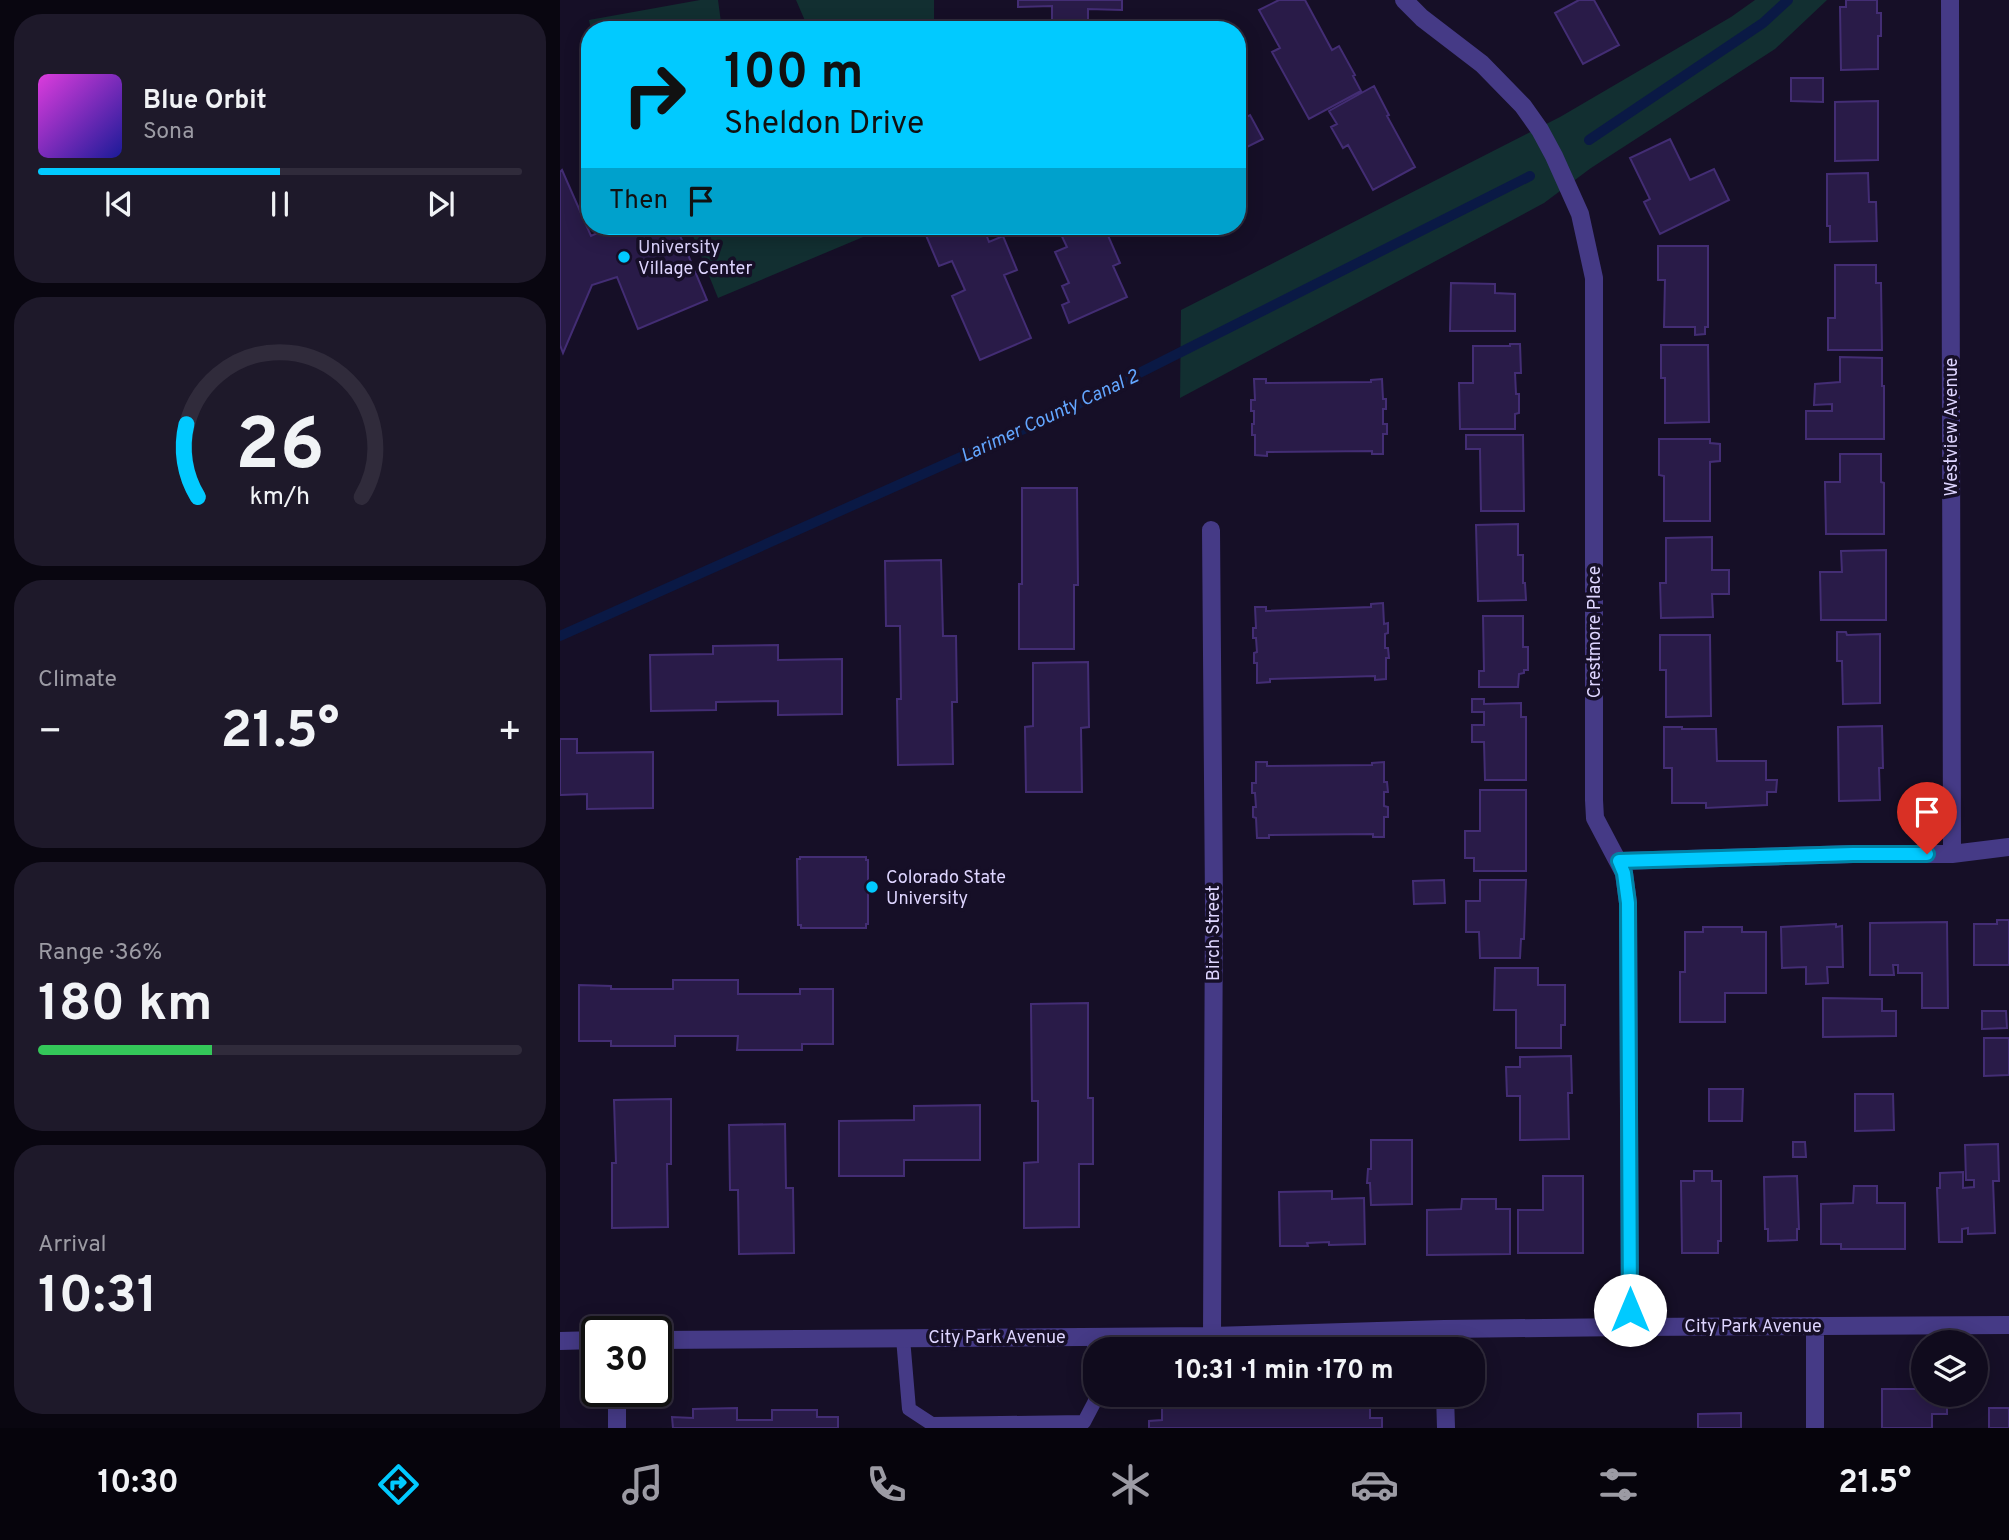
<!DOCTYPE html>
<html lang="en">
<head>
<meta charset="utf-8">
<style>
	:root { --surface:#100b1d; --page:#1e192a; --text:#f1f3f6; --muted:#9c9ba4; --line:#302b3b; --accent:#01caff }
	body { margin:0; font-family:Overpass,sans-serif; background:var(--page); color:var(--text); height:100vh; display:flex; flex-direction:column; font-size:26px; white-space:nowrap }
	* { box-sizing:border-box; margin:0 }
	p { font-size:23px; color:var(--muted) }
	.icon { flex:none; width:38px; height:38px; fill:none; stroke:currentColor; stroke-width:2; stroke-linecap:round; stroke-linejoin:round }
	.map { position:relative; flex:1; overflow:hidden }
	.side { display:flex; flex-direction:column; gap:14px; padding:14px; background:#090610; width:560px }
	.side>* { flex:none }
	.guide { position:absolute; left:21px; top:21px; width:665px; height:214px; border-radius:28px; box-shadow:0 4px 18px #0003,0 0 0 2px var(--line); background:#01caff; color:#111; overflow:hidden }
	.fabs { position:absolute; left:1351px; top:1330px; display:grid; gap:14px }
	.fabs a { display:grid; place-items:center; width:77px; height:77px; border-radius:50%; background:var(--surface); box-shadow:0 4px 18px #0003,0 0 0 2px var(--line); font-size:35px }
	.speed { position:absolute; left:21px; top:1316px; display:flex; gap:14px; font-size:35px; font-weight:700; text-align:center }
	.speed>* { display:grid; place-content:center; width:91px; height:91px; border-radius:50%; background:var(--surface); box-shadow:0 4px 18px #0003,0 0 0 2px var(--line); line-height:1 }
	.speed .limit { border:4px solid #111; border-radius:10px; background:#fff; color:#111 }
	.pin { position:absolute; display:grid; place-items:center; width:60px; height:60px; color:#fff; margin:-72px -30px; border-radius:50% 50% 50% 0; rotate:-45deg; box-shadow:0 0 7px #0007 }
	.pin .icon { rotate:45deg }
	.me { position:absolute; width:77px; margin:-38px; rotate:0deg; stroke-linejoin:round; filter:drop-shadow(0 0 5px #0008) }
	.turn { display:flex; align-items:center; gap:24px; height:147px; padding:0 28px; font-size:32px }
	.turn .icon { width:91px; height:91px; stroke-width:2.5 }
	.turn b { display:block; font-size:49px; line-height:60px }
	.then { display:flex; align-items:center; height:66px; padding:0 28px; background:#0003; gap:14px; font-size:26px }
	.big { font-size:52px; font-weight:700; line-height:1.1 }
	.side .card { flex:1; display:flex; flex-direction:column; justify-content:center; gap:10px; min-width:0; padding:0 24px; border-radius:28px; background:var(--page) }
	.side .dial { align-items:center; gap:0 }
	.dial svg { height:182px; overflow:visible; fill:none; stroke:var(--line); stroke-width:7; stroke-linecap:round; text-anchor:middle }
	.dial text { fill:var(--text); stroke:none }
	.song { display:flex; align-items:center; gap:21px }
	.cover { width:84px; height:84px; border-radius:10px; background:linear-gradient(135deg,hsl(300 70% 55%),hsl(240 70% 35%)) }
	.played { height:7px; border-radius:4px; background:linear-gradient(90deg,var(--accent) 50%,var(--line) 50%) }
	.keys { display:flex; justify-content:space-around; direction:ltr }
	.heat { display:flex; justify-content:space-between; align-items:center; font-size:38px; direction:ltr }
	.charge { height:10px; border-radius:5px; background:linear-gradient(90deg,#34c759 36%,var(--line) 0) }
	.trip { position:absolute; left:523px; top:1337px; width:402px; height:70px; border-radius:28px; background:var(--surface); box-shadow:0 4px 18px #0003,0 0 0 2px var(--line); font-weight:700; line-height:70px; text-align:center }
	.tab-bar { display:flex; height:112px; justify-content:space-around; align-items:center; background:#06040c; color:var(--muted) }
	.tab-bar .icon { width:49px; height:49px }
	.tab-bar .current { color:var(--accent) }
	.tab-bar b { font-size:32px; color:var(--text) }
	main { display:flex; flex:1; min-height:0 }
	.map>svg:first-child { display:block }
	.green { fill:#122f31 }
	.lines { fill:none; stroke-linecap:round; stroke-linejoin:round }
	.stream { stroke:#0a1945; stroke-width:10 }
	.building { fill:#291b48; stroke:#432d74; stroke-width:2 }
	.lane { stroke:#453a86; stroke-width:14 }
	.street { stroke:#453a86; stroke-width:18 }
	.route-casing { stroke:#0183a6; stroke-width:18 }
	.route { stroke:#01caff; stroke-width:12 }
	.poi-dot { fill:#01caff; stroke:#160f27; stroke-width:2.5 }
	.labels { text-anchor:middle; stroke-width:7; stroke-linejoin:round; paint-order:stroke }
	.poi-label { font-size:18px; fill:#ded5ff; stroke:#160f27; text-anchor:start }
	.street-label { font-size:18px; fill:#ded5ff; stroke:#160f27 }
	.water-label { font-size:19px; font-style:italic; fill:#63a6ff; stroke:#160f27 }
</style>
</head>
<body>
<main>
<section class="side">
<div class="card">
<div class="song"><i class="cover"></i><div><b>Blue Orbit</b><p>Sona</p></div></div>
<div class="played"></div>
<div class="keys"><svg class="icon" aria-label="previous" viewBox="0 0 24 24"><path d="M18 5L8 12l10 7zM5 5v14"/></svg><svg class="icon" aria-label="pause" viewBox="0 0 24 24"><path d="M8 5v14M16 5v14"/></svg><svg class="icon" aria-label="next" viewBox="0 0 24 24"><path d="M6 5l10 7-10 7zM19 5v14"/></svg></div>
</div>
<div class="card dial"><svg viewBox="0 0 100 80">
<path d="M14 69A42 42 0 1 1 86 69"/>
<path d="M14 69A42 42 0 0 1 9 37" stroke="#01caff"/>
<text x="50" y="56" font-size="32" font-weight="700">26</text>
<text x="50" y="72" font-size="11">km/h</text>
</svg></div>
<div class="card"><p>Climate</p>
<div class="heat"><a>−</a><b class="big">21.5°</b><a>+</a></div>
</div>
<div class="card"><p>Range · 36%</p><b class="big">180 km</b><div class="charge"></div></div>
<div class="card"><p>Arrival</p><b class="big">10:31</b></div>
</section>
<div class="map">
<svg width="1449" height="1428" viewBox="0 0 1449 1428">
	<rect width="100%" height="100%" fill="#160f27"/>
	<path class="green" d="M140 0H158L162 30H31L29 20Z
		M236 0H374V30H249Z
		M1195 0H1267L1215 49 1031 168 984 203 620 398 621 310 1000 117 1171 17Z
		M129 226H313L315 232 158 298Z"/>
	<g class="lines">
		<path class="stream" d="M1029 140 1203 23 1228 0
			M0 636 504 411 970 176"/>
	</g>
	<path class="building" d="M458 0H562V10L528 9V21H492V6L458 7Z
		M719 0H745L772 50 779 46 795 75 793 76 801 91 749 119 712 52 720 48 699 10Z
		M1019 0H1034L1059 45 1023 64 995 13Z
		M1286 0H1317V13H1321V36H1318V69L1281 70 1280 7H1286Z
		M1231 78H1263V102L1231 101Z
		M814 86 829 115 827 116 855 167 813 190 788 145 783 148 771 127 777 124 769 111Z
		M1318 101V160L1275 161V102Z
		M690 115 703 139 677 152V122Z
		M1110 139 1130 180 1154 169 1169 200 1100 234 1084 202 1090 199 1070 158Z
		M2 170 31 236 53 226H116L147 300 78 329 57 277 32 285 3 353 0 345V172Z
		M1308 173 1309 202H1316L1317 241 1270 242V226H1267V174Z
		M378 226H423L429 242 443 236 457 270 444 275 471 338 420 360 392 296 405 290 392 261 379 266 365 233Z
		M497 226H557L546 231 560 263 553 266 567 297 509 323 502 305 509 302 502 286 509 283 495 252 507 247Z
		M1098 246H1148V327H1145V334L1135 335V327H1104L1105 280H1098Z
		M1275 265H1316V283H1321L1322 350H1268V318H1275Z
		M891 283 935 284V293L955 294V331H890Z
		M950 344H960L961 373H955L956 394H959V413L955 414V429H900L899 383H913V346H950Z
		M1101 345H1148L1149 422 1105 423V378H1101Z
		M1280 357 1322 358V386H1324V439H1246V411H1272V404L1254 405 1255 384 1280 382Z
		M694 379H706V383L811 382V380L822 379 823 399H826V409H823V424H827V434H823V454H812V451L707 452V456L695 455V435H692V424H694V411H691V400H695Z
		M906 435H963L964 511H921L920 449H906Z
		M1099 439H1150V443L1160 444V461L1150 462V521H1104V476L1099 475Z
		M1280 454H1321V482L1324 483V534H1266L1265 482H1280Z
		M462 488H517L518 585H514V649H459V584H462Z
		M958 524V555H963V583H965L966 600 918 601 916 525Z
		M1152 537V570H1169V594H1152L1153 617 1101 618 1100 583H1106V538Z
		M1326 550V620H1261L1260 572H1282L1281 551Z
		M381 560 383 636H396L397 702H392L393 764 338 765 337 699H341L340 626H326L325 561Z
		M823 603 824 624 828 623V633L825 634V648H828L829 658H826V679L815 680V676L710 679V682L697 683V663H694V653L697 652 696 638H693V628H696L695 607H706V611L811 607V604Z
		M923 616H963V647H968V670H964V673L959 674 958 687H919V671H924Z
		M1277 632H1286L1287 635 1320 634V703L1283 704 1282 661H1277Z
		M1100 635H1150L1151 716 1106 717V670H1100Z
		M218 645V660L282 659V714L218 715V701L156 702V710L91 711 90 655 153 654V646Z
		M528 662 529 727 521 728 522 792H466L465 727 473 726V663Z
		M912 699H924V704L961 703V717H966V780H925L924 742H912V725H924V712H912Z
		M1322 726 1323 768H1319L1320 800 1279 801 1278 727Z
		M1104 727H1122V729H1156L1157 761H1206V780H1217L1216 792H1207V805L1146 808V803H1112V768H1104Z
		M0 739H17V753L93 752V808L27 809V794L0 795Z
		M696 762H707V766L812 765V763L824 762V782H827L828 792H824V806L828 807V817H824V837H813V834L709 835V838H697L696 818 693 817V807H696L695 793H692V783H696Z
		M920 790H966V871H914V858H905V831H920Z
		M240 857H306V860H308V924H306V928H241V925H238L237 859H240Z
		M884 880 885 903 854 904 853 881Z
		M920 880H966L964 939H961L960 958H920L919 932H906V901H920Z
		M1437 920H1449V965H1414V924H1437Z
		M1387 922 1388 1008H1362V973H1338V965H1333L1334 975H1310V923Z
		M1276 924V927L1282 926 1283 967H1267L1268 983 1246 984V967L1222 968 1221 927Z
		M1143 927H1182V932H1206V993H1165V1022H1120V972H1125V932H1143Z
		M935 968H978V985H1005V1025H1001V1048H956V1010H934Z
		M113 980H178V994H240V989H273V1044H242V1050H177L178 1036H115V1046H51V1041H19V985L51 986V989H113Z
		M1263 998 1322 999V1011H1336V1036L1263 1037Z
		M528 1003V1098H533V1164H519V1227L464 1228V1163L478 1162V1101H472L471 1004Z
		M1422 1011H1446L1447 1028 1422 1029Z
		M1424 1038H1449V1075L1424 1076Z
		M1011 1056 1012 1093H1008L1009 1139 960 1140V1096H947L946 1067H960V1057Z
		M1149 1089H1183L1182 1121H1149Z
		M1295 1094H1333L1334 1130 1295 1131Z
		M111 1099V1164H107L108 1227 52 1228V1163H56L54 1100Z
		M420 1105V1160H344V1176H279V1121L354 1120V1106Z
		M225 1124 226 1188H233L234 1253 179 1254 178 1190H170L169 1125Z
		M811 1140H852V1204L811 1205 810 1183H807L808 1169H811Z
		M1233 1142H1245L1246 1157H1233Z
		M1438 1144 1439 1181H1433L1435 1233 1408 1234V1228L1402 1229V1242H1379L1377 1188H1380V1173L1403 1172V1188L1414 1187V1180H1406L1405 1145Z
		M1134 1171H1152V1181H1161V1241H1158V1253H1122L1121 1181H1134Z
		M983 1176H1023V1253H958V1210H983Z
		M1237 1176 1239 1229H1237V1240L1208 1241V1229H1205L1204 1177Z
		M1294 1186H1317V1203H1345V1249H1281V1244H1261V1204L1293 1203Z
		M772 1191V1199L804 1198 805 1244 769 1245V1242L747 1243 748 1246H720L719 1192Z
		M902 1199H936V1209H950V1254L867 1255V1210L901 1209Z
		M1322 1389H1363V1395H1387V1414H1372V1428H1322Z
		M737 1395 777 1396V1401L810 1400V1418H822V1428H589V1421L602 1420V1403H659V1397H685V1399H726V1396Z
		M177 1408V1420H212V1410H257V1417H278V1428H113L112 1417 133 1418V1409Z
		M1429 1408H1449V1428H1429Z
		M1181 1413V1428H1138V1414Z"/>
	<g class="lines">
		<path class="lane" d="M343 1338 349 1409 372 1424 524 1422 535 1401 534 1337"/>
		<path class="street" d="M844 0 862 18 922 64 963 106 980 130 994 156 1020 214 1034 278V800L1035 818 1064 873 1068 903 1070 1327
			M1390 0 1392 854
			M651 530 654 903 652 1336
			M1059 861 1293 854H1392L1449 847
			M884 1329V1349
			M96 1340 652 1336 884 1329 1070 1327 1449 1325
			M0 1341 37 1340
			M57 1391V1428
			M885 1395 886 1428
			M1255 1428V1326"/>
	</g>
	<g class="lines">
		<g class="route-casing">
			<path id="route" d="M1070 1310 1068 903 1064 873 1059 861 1293 854H1367"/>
		</g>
		<use href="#route" class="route"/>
	</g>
	<g class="poi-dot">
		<circle cx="64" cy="257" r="7"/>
		<circle cx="312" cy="887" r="7"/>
	</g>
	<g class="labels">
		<g class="poi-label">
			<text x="78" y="253">University<tspan x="78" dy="21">Village Center</tspan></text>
			<text x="326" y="883">Colorado State<tspan x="326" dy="21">University</tspan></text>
		</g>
		<g class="street-label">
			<text transform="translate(1391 427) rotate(-90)" y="6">Westview Avenue</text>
			<text transform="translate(1034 632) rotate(-90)" y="6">Crestmore Place</text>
			<text transform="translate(653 933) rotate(-90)" y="6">Birch Street</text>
			<text x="1193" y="1332">City Park Avenue</text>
			<text x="437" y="1343">City Park Avenue</text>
		</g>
		<g class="water-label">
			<text transform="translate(489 415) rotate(-25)" y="7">Larimer County Canal 2</text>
		</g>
	</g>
</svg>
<div class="fabs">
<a><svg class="icon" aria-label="layers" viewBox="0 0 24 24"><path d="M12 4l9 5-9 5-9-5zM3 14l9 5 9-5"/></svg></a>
</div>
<div class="speed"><div class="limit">30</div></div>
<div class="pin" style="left:1367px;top:854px;background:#d93025"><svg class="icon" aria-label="arrive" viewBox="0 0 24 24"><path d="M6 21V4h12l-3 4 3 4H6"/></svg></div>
<svg class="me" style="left:1070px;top:1310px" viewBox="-20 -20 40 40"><circle r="19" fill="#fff"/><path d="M0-13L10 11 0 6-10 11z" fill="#01caff"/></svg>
<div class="trip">10:31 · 1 min · 170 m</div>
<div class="guide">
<div class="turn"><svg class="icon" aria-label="right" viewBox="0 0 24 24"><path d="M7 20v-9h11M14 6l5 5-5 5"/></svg><div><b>100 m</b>Sheldon Drive</div></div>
<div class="then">Then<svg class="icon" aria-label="arrive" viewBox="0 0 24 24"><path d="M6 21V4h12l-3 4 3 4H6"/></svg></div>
</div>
</div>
</main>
<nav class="tab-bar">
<b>10:30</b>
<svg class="icon current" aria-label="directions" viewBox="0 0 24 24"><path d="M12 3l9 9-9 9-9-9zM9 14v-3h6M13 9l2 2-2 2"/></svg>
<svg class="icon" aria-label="music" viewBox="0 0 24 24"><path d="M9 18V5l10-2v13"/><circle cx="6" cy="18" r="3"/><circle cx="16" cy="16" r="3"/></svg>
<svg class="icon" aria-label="phone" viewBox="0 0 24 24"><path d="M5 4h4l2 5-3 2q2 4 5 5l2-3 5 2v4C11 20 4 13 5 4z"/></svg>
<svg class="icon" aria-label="climate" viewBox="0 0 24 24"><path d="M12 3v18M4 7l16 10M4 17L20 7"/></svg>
<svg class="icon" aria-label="car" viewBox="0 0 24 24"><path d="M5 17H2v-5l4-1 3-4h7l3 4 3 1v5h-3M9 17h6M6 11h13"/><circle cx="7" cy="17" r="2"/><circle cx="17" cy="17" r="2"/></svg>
<svg class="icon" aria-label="filters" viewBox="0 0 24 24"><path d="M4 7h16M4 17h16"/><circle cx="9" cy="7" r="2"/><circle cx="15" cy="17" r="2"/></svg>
<b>21.5°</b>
</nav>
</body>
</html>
